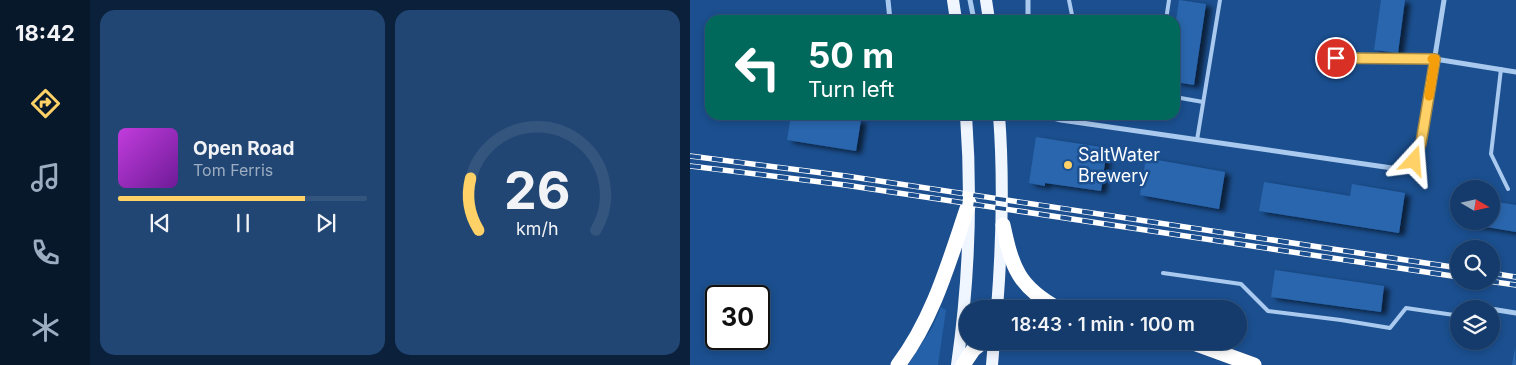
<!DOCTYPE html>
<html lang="en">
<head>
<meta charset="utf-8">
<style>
	:root { --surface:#143b6b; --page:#214673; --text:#f1f3f6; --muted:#9dadc1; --line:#33557e; --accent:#ffd166 }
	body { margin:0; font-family:Inter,sans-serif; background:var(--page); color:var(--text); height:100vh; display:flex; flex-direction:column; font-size:19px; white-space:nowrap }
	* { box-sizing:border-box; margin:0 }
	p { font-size:16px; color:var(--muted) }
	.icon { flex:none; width:28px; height:28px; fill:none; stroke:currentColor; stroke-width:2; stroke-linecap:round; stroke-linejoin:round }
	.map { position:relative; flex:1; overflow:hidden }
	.drawer { display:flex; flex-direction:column; gap:10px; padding:10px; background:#0b203b; width:600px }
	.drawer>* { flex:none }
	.top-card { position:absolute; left:15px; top:15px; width:475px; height:105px; border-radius:15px; box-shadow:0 2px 8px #0003,0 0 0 1px var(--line); background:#00695c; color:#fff; overflow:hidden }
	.needle { width:32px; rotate:99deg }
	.controls { position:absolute; left:760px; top:180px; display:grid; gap:10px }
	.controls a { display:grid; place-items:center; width:50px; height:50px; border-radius:50%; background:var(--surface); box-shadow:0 2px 8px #0003,0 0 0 1px var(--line); font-size:25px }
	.speed { position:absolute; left:15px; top:285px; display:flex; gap:10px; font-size:25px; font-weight:700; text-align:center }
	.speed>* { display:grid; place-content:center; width:65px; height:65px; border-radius:50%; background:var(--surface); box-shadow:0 2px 8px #0003,0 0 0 1px var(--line); line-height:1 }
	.speed .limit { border:2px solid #111; border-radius:8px; background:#fff; color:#111 }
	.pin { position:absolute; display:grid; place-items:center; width:42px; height:42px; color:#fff; margin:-21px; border:2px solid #fff; border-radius:50%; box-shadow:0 1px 5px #0007 }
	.me { position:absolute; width:55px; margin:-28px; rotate:19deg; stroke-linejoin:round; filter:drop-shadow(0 0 4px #0008) }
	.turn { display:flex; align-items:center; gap:18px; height:105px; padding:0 20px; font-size:22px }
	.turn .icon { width:65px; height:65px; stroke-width:2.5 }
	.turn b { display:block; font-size:35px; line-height:42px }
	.drawer .widget { flex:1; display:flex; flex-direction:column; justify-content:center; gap:8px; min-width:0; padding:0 18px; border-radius:15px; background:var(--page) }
	.drawer .dial { align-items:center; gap:0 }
	.dial svg { height:130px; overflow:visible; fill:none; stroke:var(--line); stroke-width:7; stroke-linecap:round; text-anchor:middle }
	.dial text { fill:var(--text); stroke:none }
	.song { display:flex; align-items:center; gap:15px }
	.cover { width:60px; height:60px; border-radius:8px; background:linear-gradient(135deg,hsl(290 70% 55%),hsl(280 70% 35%)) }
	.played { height:5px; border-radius:2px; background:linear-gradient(90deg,var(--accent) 75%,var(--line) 75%) }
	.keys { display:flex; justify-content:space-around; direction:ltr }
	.drawer .tiles { flex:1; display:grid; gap:10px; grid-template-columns:repeat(2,1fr) }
	.trip { position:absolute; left:269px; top:300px; width:288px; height:50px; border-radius:25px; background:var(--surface); box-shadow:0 2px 8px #0003,0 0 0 1px var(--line); font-weight:600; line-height:50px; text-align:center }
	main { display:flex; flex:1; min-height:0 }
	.tab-bar { display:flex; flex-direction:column; width:90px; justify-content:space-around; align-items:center; background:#08182b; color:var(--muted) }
	.tab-bar .icon { width:35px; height:35px }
	.tab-bar .current { color:var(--accent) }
	.tab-bar b { font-size:22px; color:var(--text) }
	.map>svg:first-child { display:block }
	.green { fill:#2461a8 }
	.building { fill:#2a66ad; filter:url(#shadow) }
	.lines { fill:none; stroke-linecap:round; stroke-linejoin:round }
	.lane { stroke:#a9c9ee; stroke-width:4 }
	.street { stroke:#a9c9ee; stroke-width:5 }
	.primary { stroke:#f0f6ff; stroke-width:12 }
	.highway { stroke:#fff; stroke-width:15 }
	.rail-casing { stroke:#fff; stroke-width:5.5 }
	.rail { stroke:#1b4f8f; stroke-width:4; stroke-dasharray:11; stroke-linecap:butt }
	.route-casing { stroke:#a68842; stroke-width:12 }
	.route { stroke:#ffd166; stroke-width:9 }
	.slow { stroke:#f59e0b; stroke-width:9 }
	.poi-dot { fill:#ffd166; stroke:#1b4f8f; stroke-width:2 }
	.labels { text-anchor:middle; stroke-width:5; stroke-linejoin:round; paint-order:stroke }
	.poi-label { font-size:18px; fill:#fff; stroke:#1b4f8f; text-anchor:start }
</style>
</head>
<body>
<main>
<nav class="tab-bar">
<b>18:42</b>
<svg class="icon current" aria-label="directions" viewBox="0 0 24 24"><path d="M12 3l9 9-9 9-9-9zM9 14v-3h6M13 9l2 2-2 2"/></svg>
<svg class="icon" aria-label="music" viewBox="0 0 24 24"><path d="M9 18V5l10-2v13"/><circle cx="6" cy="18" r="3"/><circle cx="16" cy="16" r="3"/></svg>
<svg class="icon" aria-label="phone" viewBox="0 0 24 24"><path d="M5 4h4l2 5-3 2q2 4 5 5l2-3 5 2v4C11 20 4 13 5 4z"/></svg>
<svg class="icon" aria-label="climate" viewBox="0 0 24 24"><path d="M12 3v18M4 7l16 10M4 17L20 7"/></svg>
</nav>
<section class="drawer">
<div class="tiles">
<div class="widget">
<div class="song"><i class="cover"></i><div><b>Open Road</b><p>Tom Ferris</p></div></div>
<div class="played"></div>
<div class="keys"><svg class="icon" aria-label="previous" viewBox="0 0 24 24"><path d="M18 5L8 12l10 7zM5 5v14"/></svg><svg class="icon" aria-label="pause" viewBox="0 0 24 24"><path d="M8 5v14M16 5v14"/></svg><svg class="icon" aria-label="next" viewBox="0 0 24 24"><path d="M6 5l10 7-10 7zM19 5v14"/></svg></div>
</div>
<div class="widget dial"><svg viewBox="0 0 100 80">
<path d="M14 69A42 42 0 1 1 86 69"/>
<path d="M14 69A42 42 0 0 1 9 37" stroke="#ffd166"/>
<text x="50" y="56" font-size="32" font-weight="700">26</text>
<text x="50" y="72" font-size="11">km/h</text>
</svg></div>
</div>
</section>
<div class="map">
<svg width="826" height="365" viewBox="0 0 826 365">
	<defs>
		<filter id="shadow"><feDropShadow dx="5.5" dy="3" stdDeviation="2.5" flood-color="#0009"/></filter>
	</defs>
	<rect width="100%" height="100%" fill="#1b4f8f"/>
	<path class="green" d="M251 307 256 310 248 365H218L242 328Z"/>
	<path class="building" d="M489 0 516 4 504 85 485 82V28Z
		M691 0H715L708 53 684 50Z
		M101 115H140L171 120 166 151 97 140Z
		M346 137 417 148 411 191 355 183V186L339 183Z
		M456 158 535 172 529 209 450 195Z
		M574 182 660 196 662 184 715 193 709 233 569 211Z
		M801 201 826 205V232L773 223 774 221H801Z
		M585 270 694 286 691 312 581 297Z
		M825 347 826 365H822Z"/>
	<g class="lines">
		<path class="lane" d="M379 0 383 20
			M476 20 479 0
			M646 58 745 59
			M811 69 801 154 818 189
			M485 97 513 102
			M507 140 530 0
			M473 273 551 284 578 311 651 320 700 328 716 308 764 315 769 313
			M780 309 785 307"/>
		<path class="street" d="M198 0 200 20
			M280 0 284 20
			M338 0V20
			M745 59 826 72
			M352 115 371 120 702 168C720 169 727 159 731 143L754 0
			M785 307 798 309
			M801 309 826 313"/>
		<path class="primary" d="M263 0 266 20
			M296 0 299 20
			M307 309C312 244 314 180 309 115
			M267 365C279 282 282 198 276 115
			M302 365 304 341"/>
		<path class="highway" d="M313 225C322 267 328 287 369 309
			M498 341 564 365
			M208 365C244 318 260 258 279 203
			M273 365 283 350 294 341"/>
		<g class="rail-casing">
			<path id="rail" d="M0 156 156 176 769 268
				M0 166 155 185 769 277
				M801 273 826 277
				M798 281 826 285"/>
		</g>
		<use href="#rail" class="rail"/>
	</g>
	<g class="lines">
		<g class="route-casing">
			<path id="route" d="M646 58 745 59 731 143 724 161"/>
		</g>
		<use href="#route" class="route"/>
		<path class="slow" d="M739 96 745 59H742"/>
	</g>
	<circle class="poi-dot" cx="378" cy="165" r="5"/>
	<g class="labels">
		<g class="poi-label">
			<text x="388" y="161">SaltWater<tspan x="388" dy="21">Brewery</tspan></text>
		</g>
	</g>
</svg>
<div class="controls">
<a><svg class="needle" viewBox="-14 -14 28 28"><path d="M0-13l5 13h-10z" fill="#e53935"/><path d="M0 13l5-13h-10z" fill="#9dadc1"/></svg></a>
<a><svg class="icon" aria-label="search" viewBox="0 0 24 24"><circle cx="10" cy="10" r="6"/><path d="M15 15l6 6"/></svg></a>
<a><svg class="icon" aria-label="layers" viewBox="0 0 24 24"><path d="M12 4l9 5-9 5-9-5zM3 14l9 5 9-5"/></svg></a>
</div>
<div class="speed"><div class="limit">30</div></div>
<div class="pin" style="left:646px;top:58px;background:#d93025"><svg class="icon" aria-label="arrive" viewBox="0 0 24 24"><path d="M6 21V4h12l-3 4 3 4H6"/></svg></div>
<svg class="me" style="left:724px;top:161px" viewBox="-20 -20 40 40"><path d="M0-17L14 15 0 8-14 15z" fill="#ffd166" stroke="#fff" stroke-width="4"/></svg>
<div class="trip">18:43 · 1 min · 100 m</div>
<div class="top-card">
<div class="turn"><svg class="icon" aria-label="left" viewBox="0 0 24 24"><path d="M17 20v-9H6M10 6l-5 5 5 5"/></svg><div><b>50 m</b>Turn left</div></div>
</div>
</div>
</main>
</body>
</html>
